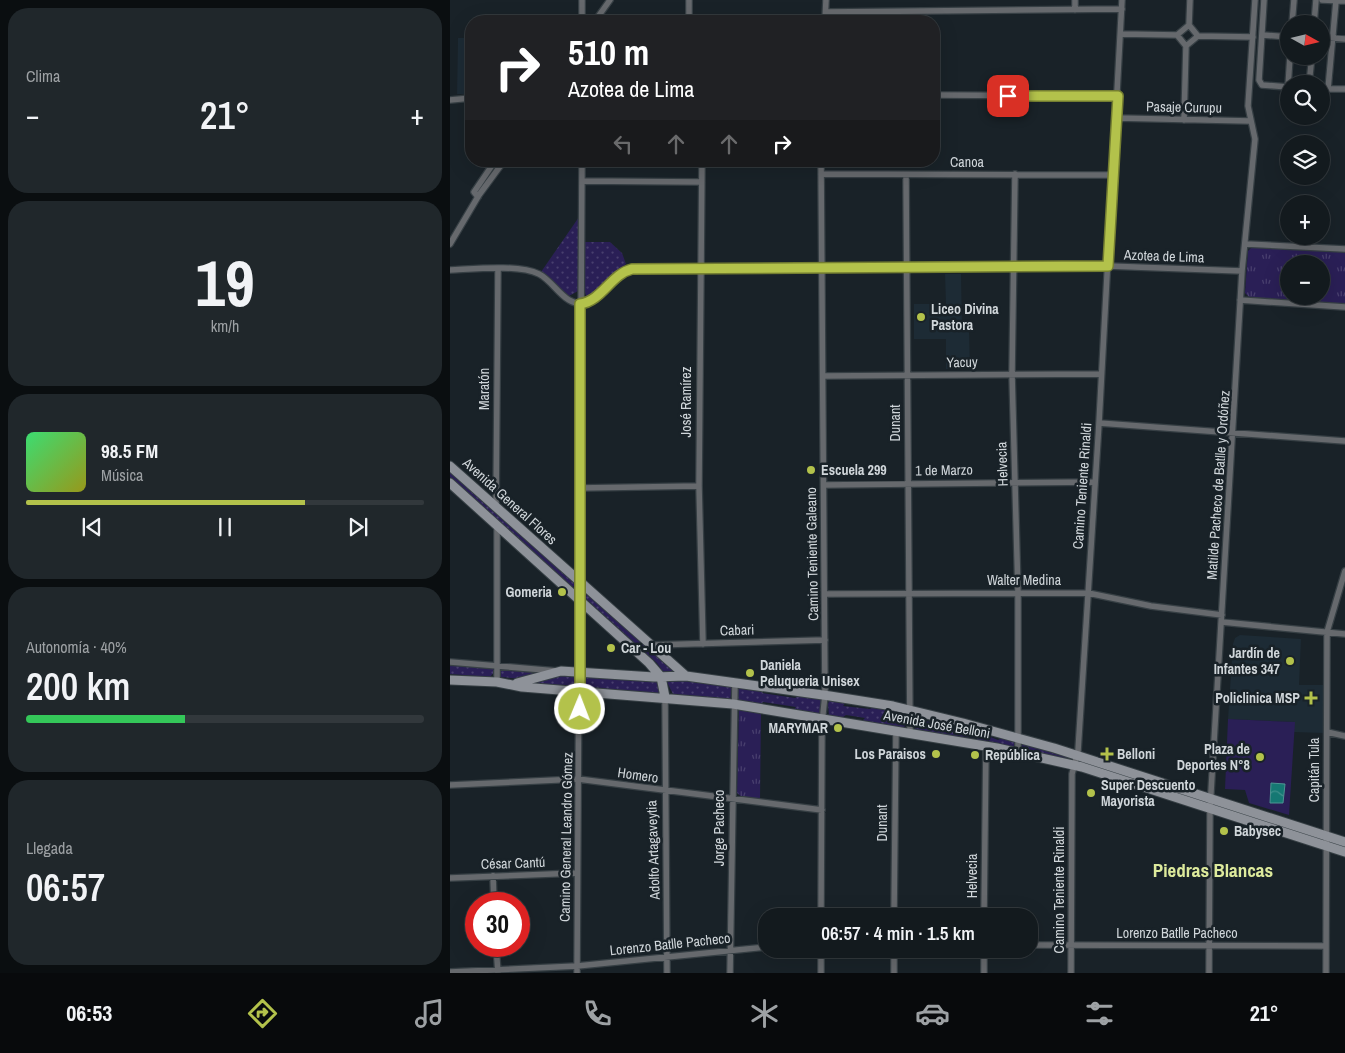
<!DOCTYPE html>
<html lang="es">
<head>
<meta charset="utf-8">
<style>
	:root { --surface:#131a1e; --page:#20272b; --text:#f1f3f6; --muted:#9da1a4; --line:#32383c; --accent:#b3c24b }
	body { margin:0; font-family:"Archivo Narrow",sans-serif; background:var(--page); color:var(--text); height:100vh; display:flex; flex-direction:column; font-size:19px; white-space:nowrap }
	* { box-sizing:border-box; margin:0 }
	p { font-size:16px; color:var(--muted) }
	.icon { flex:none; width:28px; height:28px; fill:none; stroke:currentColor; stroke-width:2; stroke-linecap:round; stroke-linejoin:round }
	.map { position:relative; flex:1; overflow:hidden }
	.side { display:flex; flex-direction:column; gap:8px; padding:8px; background:#0a0e10; width:450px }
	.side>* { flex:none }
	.top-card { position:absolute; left:15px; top:15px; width:475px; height:152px; border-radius:20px; box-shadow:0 5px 20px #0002,0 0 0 1px var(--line); background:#202124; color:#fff; overflow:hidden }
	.needle { width:32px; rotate:98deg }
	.controls { position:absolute; left:830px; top:15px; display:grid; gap:10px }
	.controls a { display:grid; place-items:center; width:50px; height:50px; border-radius:50%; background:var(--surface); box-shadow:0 5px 20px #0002,0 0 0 1px var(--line); font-size:25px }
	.speed { position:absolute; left:15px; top:892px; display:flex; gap:10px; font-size:25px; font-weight:700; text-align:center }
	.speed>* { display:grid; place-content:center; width:65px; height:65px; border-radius:50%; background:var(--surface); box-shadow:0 5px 20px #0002,0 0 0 1px var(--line); line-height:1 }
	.speed .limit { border:8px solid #d22; background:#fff; color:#111 }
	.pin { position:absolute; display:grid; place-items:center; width:42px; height:42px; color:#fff; margin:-21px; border-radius:10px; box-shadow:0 2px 8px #0006 }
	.me { position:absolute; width:55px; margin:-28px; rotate:1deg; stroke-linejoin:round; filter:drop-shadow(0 0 4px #0008) }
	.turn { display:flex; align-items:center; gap:18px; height:105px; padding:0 20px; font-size:22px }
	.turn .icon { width:65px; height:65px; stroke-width:2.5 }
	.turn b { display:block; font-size:35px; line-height:42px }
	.lanes { display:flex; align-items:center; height:48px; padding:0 20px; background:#0003; justify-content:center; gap:25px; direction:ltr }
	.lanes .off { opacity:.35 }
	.big { font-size:38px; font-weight:600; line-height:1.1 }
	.side .tile { flex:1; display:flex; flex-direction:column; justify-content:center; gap:8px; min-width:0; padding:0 18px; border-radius:20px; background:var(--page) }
	.side .dial { align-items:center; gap:0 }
	.dial b { font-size:65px; line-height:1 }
	.song { display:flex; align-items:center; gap:15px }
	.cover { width:60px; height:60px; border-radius:8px; background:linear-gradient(135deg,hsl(140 70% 55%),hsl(60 70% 35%)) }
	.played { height:5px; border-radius:2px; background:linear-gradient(90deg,var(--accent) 70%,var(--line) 70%) }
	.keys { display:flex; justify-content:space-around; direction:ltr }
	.heat { display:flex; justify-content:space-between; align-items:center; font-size:28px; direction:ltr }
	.charge { height:8px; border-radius:4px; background:linear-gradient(90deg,#34c759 40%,var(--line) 0) }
	.trip { position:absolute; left:308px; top:908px; width:280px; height:50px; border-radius:20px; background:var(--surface); box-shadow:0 5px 20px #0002,0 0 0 1px var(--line); font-weight:600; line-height:50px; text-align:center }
	.tabs { display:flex; height:80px; justify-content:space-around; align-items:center; background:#080a0c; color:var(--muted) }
	.tabs .icon { width:35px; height:35px }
	.tabs .active { color:var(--accent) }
	.tabs b { font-size:22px; color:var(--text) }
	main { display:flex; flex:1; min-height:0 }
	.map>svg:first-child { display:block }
	.built { fill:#1d2b35 }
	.grass { fill:url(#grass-dots) }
	.park { fill:url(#park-tufts); fill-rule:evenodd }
	.garden { fill:#2a1f56 }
	.water { fill:url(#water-waves); stroke:#4d9492 }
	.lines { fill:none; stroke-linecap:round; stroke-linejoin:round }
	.minor-casing { stroke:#363f44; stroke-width:8 }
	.secondary-casing { stroke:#363f44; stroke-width:11 }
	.minor { stroke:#66696d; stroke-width:5.5 }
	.secondary { stroke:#8e9299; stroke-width:9 }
	.route-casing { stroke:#747e31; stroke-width:12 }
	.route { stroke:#b3c24b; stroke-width:9 }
	.poi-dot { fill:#b3c24b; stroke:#192228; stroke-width:2 }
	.labels { text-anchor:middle; stroke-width:5; stroke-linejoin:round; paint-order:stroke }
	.street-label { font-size:14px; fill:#d0d6da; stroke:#192228 }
	.poi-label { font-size:14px; font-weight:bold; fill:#d0d6da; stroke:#192228; text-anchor:start }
	.district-label { font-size:19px; font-weight:bold; fill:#ddea9c; stroke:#192228 }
</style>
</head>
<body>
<main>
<section class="side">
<div class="tile"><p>Clima</p>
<div class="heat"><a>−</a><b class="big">21°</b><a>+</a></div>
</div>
<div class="tile dial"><b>19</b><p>km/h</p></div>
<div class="tile">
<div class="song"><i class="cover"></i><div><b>98.5 FM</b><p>Música</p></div></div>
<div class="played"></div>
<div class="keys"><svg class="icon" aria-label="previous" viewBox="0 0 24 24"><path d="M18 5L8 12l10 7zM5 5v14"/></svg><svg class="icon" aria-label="pause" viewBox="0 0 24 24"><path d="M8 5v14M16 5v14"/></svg><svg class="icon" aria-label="next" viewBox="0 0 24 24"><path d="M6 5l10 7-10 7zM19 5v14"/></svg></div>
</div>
<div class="tile"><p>Autonomía · 40%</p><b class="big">200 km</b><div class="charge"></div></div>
<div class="tile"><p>Llegada</p><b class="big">06:57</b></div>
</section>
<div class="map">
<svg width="895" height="973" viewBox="0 0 895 973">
	<defs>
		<pattern id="grass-dots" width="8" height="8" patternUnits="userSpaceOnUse" patternTransform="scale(1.25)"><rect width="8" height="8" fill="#2a1f56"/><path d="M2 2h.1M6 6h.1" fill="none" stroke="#483f6e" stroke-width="1.8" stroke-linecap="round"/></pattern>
		<pattern id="park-tufts" width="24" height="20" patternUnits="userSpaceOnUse" patternTransform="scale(1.25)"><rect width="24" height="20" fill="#2a1f56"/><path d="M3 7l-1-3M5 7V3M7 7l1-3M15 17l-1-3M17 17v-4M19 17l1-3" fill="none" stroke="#483f6e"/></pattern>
		<pattern id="water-waves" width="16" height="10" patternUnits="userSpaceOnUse" patternTransform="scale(1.25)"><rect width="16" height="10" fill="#157873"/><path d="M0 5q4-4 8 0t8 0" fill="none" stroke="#41918d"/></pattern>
	</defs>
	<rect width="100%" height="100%" fill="#192228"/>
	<path class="built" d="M8 38H21V94H7Z
		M495 274H511L512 330 519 331 520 369H496V339H464V304H496Z
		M790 635 851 639 849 685H873V733L844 732V722L778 719 783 644 785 638Z"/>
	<path class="grass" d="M129 217 128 291 119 296 91 272Z
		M135 242H160L172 253 176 264 141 297H137L134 291Z
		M0 471 125 583V587L121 586 0 477Z
		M135 595H138L224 672 214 673 207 663 135 598Z
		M0 664 43 667 45 671 40 677 0 674Z
		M49 668 91 672 72 679 51 677 48 673Z
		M103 674 125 676 126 681 121 686 68 684Z
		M135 676 208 681 210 692 208 694 137 688 132 682Z
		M221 679 280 685 282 689 280 700 276 701 223 694 217 682Z
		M288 687 315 690 312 693 345 698 350 695 371 698V713L369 715 343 711 346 707 313 702 309 706 288 702Z
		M380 699 397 701 393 706 420 709 424 706 457 713V724L453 728 411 722 415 718 396 715 390 719 379 716 378 704Z
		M463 715 477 716 474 721 491 724 496 720 536 731 533 734 548 740 553 737 567 742 566 748 523 742 527 738C512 735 471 739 462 725Z
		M572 743 622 757 619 763 572 751Z"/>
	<path class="park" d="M803 246 895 252V304L799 297 795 293 798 251ZM839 264H871V296H839Z
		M289 709 311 711 310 801 292 797 287 793Z"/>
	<path class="garden" d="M778 719 845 722 839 815 799 803 795 790 775 789Z"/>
	<path class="water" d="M821 783 835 784 833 803H820Z"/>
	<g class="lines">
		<g class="minor-casing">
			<path id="minor" d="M625 0V10
				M814 0 809 80 812 85 838 87 840 56
				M872 0 895 1
				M376 12 672 9
				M132 21V0
				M145 21 160 0
				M239 21V0
				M375 21 376 0
				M842 24 844 0
				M864 24 866 0
				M672 34 727 35 736 46
				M727 35 739 25
				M813 35 839 37
				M748 36 803 37
				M871 37 895 39
				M859 84 862 56
				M871 89H895
				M878 89 886 1
				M484 95 668 96
				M0 100 21 98
				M667 118 800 121
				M734 120 736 46 748 36 739 25 740 0
				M252 161 249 486 253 644
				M371 174 663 175
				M565 174 562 374 568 593V753
				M456 175 460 732
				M132 181 251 182
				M28 197 24 192 45 161
				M0 244 29 195 54 161
				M796 244 895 249
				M0 270C23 269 68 264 89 274 105 282 115 308 136 303 154 299 163 273 182 269L658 266 792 271
				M790 300 895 307
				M373 376 651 374
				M649 423 895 441
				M374 485 645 482
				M129 488 249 486
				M46 507 48 269
				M375 594 638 593 701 606 772 615
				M772 622 895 634
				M202 645 375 640
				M0 662 107 671
				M47 682V526
				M215 697 217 973
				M877 732 895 736
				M0 785 128 779 372 810
				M43 876 44 904
				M0 878 127 873
				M371 916 372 723 375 695 371 161
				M444 916 446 730
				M534 916 536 746
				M579 945 876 946
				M46 946 48 973
				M0 972 127 966 316 947
				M127 973 132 161
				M280 973 285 682
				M371 973V949
				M444 973V949
				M534 973V949
				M621 973 622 774 628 751 649 423 672 0
				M759 973 760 809 792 271 805 139 798 106 805 0
				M876 973 877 632 895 571"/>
		</g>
		<g class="secondary-casing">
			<path id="secondary" d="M0 466 236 676
				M0 483 199 663 211 677 215 697
				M0 680 47 682 72 687 283 704 547 748 632 767 895 852
				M67 683 111 671 204 677 236 676 380 696 443 706 513 723 604 748 895 842"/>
		</g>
		<use href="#minor" class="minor"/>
		<use href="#secondary" class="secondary"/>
	</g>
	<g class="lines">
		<g class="route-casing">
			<path id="route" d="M130 709V304C152 301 161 274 182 269L658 266 668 96H558"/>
		</g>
		<use href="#route" class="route"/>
	</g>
	<g class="poi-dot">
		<circle cx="471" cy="317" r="5"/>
		<circle cx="361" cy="470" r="5"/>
		<circle cx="112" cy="592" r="5"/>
		<circle cx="161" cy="648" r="5"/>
		<circle cx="840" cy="661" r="5"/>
		<circle cx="300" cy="673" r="5"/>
		<path d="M858.5 690.5h5v5h5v5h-5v5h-5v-5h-5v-5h5z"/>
		<circle cx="388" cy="728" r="5"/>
		<circle cx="486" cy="754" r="5"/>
		<path d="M654.5 746.5h5v5h5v5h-5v5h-5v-5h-5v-5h5z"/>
		<circle cx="525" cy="755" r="5"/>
		<circle cx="810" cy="757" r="5"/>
		<circle cx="641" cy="793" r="5"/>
		<circle cx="774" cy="831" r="5"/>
	</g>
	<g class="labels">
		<g class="street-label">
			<text transform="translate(734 107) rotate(1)" y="5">Pasaje Curupu</text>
			<text x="517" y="167">Canoa</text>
			<text transform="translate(714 256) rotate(2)" y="5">Azotea de Lima</text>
			<text transform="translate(512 362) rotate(-1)" y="5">Yacuy</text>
			<text transform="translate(34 389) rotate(-90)" y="5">Maratón</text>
			<text transform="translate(236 402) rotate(-90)" y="5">José Ramírez</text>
			<text transform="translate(445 423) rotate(-90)" y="5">Dunant</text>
			<text transform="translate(552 464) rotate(-92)" y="5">Helvecia</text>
			<text transform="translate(494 470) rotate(-1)" y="5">1 de Marzo</text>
			<text transform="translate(768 485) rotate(-86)" y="5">Matilde Pacheco de Batlle y Ordóñez</text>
			<text transform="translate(632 486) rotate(-86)" y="5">Camino Teniente Rinaldi</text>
			<text transform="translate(60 501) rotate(42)" y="5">Avenida General Flores</text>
			<text transform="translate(362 554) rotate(-91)" y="5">Camino Teniente Galeano</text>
			<text x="574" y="585">Walter Medina</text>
			<text transform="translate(287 630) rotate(-2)" y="5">Cabari</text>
			<text transform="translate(487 724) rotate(10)" y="5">Avenida José Belloni</text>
			<text transform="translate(864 770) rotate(-90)" y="5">Capitán Tula</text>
			<text transform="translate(188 775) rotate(8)" y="5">Homero</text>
			<text transform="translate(432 823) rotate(-90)" y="5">Dunant</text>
			<text transform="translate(269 828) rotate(-90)" y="5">Jorge Pacheco</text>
			<text transform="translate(116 837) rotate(-89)" y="5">Camino General Leandro Gómez</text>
			<text transform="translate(203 850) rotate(-92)" y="5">Adolfo Artagaveytia</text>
			<text transform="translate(63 863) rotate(-2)" y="5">César Cantú</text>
			<text transform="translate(522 876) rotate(-90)" y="5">Helvecia</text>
			<text transform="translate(609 890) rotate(-90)" y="5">Camino Teniente Rinaldi</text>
			<text x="727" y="938">Lorenzo Batlle Pacheco</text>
			<text transform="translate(220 944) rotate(-6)" y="5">Lorenzo Batlle Pacheco</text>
		</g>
		<g class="poi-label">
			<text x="481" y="314">Liceo Divina<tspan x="481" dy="16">Pastora</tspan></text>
			<text x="371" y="475">Escuela 299</text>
			<text x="102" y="597" text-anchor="end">Gomeria</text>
			<text x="171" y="653">Car - Lou</text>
			<text x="830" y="658" text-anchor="end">Jardín de<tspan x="830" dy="16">Infantes 347</tspan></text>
			<text x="310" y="670">Daniela<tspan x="310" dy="16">Peluqueria Unisex</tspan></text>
			<text x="850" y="703" text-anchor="end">Policlinica MSP</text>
			<text x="378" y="733" text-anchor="end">MARYMAR</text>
			<text x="800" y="754" text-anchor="end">Plaza de<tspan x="800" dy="16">Deportes N°8</tspan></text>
			<text x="476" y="759" text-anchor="end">Los Paraisos</text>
			<text x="667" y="759">Belloni</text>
			<text x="535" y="760">República</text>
			<text x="651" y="790">Super Descuento<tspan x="651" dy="16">Mayorista</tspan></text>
			<text x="784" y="836">Babysec</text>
		</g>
		<g class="district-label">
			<text x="763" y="877">Piedras Blancas</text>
		</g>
	</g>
</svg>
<div class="controls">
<a><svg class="needle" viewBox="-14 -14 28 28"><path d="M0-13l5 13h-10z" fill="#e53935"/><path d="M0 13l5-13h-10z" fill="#9da1a4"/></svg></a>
<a><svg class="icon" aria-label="search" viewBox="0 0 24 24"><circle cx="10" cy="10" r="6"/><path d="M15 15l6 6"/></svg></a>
<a><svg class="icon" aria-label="layers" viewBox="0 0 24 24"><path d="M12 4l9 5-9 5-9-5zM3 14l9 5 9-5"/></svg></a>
<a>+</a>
<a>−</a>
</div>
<div class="speed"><div class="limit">30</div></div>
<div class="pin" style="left:558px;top:96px;background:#d93025"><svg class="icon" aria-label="arrive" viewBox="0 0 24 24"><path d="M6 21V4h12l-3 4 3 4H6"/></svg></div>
<svg class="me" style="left:130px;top:709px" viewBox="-20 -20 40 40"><circle r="17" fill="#b3c24b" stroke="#fff" stroke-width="3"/><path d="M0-11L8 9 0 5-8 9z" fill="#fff"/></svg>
<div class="trip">06:57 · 4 min · 1.5 km</div>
<div class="top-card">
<div class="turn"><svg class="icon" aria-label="right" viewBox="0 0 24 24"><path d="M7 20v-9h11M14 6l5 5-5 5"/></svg><div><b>510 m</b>Azotea de Lima</div></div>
<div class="lanes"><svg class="icon off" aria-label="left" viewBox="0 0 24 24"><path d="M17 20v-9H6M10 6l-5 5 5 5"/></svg><svg class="icon off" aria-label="ahead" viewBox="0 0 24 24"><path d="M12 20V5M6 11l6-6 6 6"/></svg><svg class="icon off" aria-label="ahead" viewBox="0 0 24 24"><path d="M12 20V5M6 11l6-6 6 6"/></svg><svg class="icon" aria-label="right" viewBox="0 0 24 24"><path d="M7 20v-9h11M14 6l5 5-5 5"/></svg></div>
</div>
</div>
</main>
<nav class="tabs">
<b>06:53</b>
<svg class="icon active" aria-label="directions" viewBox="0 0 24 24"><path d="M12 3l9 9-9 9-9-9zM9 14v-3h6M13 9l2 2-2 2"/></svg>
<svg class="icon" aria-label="music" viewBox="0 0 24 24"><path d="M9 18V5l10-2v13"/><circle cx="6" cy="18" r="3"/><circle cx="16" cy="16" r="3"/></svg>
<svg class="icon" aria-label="phone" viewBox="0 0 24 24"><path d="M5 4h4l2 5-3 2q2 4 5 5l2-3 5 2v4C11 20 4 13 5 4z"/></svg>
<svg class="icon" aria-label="climate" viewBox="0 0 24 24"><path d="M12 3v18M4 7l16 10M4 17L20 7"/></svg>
<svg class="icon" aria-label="car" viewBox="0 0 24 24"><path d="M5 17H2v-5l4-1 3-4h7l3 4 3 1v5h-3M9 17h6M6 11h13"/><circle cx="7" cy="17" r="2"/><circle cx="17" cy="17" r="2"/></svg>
<svg class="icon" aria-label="filters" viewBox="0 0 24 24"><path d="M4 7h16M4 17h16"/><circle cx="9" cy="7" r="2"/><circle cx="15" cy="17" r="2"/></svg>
<b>21°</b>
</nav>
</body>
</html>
